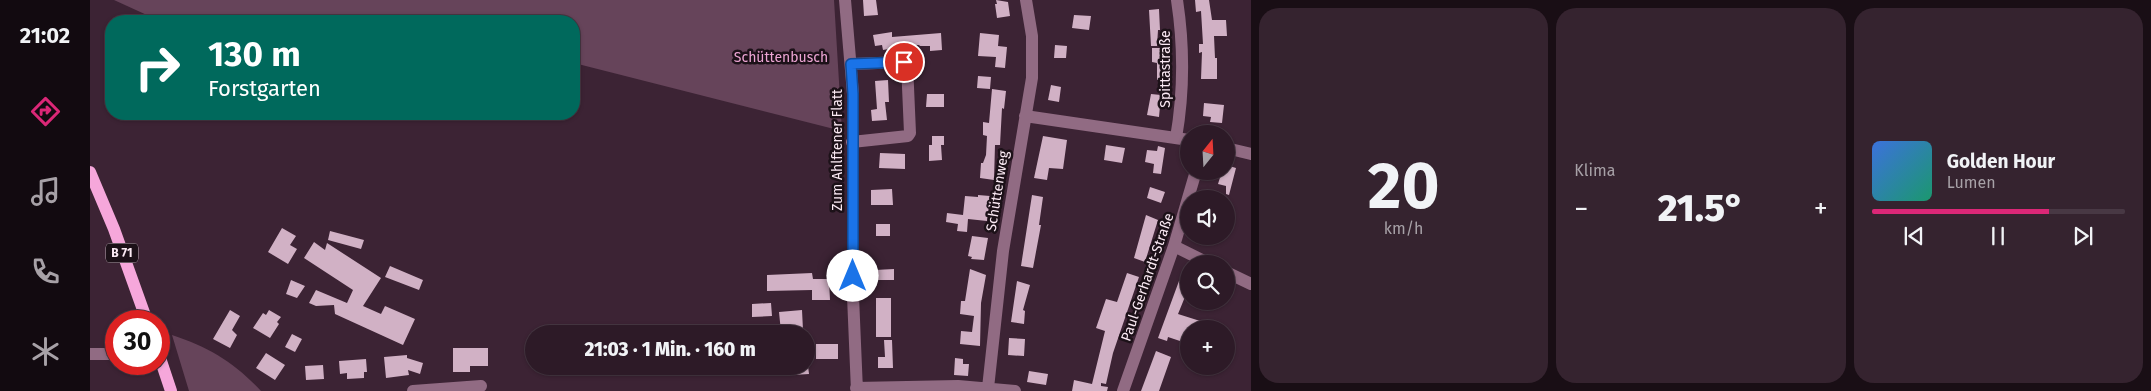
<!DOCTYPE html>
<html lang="de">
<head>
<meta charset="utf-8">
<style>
	:root { --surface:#2d1a27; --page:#35232f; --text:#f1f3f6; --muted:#a7a1a7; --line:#483844; --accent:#db2777 }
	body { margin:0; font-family:"Fira Sans",sans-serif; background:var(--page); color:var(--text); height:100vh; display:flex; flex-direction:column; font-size:19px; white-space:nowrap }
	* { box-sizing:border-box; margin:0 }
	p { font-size:16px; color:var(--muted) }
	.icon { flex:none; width:28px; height:28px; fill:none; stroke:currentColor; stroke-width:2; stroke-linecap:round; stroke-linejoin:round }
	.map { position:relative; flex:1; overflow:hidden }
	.sheet { display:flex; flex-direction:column; gap:8px; padding:8px; background:#190e15; width:900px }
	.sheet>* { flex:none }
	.guide { position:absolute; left:15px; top:15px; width:475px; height:105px; border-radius:20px; box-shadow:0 1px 4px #0004,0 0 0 1px var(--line); background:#00695c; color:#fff; overflow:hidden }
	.needle { width:32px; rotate:18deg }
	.controls { position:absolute; left:1090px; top:125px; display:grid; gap:10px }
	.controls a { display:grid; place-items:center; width:55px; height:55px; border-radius:50%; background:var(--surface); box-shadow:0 1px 4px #0004,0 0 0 1px var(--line); font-size:25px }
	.speed { position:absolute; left:15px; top:310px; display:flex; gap:10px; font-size:25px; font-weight:700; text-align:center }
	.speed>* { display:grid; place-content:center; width:65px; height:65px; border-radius:50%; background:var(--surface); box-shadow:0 1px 4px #0004,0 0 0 1px var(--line); line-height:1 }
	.speed .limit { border:8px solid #d22; background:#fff; color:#111 }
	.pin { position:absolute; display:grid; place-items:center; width:42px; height:42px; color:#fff; margin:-21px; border:2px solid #fff; border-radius:50%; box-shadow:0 1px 5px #0007 }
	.me { position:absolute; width:55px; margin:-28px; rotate:0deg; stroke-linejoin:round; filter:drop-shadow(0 0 4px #0008) }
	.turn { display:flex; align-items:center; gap:18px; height:105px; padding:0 20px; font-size:22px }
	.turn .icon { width:65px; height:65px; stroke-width:2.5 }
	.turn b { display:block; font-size:35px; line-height:42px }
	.big { font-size:38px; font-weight:800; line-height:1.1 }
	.sheet .tile { flex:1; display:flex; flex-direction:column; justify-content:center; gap:8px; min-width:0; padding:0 18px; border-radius:20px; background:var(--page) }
	.sheet .dial { align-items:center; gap:0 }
	.dial b { font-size:65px; line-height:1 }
	.song { display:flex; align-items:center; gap:15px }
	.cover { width:60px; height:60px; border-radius:8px; background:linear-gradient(135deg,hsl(220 70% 55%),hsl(160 70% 35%)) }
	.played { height:5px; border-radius:2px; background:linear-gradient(90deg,var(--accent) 70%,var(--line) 70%) }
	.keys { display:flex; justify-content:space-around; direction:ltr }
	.heat { display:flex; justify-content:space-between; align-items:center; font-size:28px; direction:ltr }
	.sheet .tiles { flex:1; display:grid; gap:8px; grid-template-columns:repeat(3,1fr) }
	.trip { position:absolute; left:435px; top:325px; width:290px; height:50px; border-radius:25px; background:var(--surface); box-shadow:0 1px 4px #0004,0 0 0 1px var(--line); font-weight:800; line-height:50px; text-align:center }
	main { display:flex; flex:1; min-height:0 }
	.dock { display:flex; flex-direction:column; width:90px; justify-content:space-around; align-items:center; background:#120a10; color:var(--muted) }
	.dock .icon { width:35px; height:35px }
	.dock .current { color:var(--accent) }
	.dock b { font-size:22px; color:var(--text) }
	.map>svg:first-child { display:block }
	.green { fill:#66445a }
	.building { fill:#d1b1c5 }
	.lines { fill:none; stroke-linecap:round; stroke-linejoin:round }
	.minor { stroke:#916b83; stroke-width:12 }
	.major { stroke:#f6a7db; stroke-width:12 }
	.route-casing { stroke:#114b97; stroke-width:12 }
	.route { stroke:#1a73e8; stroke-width:9 }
	.labels { text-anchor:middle; stroke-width:5; stroke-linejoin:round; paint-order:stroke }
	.shield { fill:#1c1118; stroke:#b8a9b2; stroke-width:1 }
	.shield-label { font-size:12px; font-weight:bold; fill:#fbeaf4 }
	.park-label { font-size:14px; fill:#eda5d4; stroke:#1c1118 }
	.street-label { font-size:14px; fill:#fbeaf4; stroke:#1c1118 }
</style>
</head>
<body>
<main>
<nav class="dock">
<b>21:02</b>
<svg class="icon current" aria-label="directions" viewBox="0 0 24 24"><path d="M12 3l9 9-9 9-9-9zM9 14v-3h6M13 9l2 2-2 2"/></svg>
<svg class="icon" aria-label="music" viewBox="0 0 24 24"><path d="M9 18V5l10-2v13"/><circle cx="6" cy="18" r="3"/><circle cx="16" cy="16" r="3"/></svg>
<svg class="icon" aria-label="phone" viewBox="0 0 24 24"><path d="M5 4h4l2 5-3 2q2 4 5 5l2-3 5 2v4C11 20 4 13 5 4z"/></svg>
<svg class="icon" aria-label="climate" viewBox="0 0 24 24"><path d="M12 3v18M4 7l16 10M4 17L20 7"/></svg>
</nav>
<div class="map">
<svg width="1161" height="391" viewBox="0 0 1161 391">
	<rect width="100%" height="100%" fill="#3c2334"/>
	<path class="green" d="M24 0H744L752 131 484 63V21H70Z
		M82 335C119 347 145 363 171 391H99Z"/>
	<path class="building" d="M773 0H786L788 15 774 16Z
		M906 0 918 2 920 16 907 18 905 4H907Z
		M1105 0H1119L1122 20H1136L1137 36H1124L1125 58H1127V79H1111L1112 52 1109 53V44H1113L1111 11 1106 12Z
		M1069 9 1070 30H1068L1067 46H1061L1059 10Z
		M984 15 1001 16 999 30 982 28Z
		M802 32V37L851 33 852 50 840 51V46H830L829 45 803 46 804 48 793 50 792 45 785 46 783 35Z
		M890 33 909 35 908 46 917 47 915 68 905 67 906 57 888 56Z
		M965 45 977 46 976 58H964Z
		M1062 48H1079L1078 80H1067V63L1062 62Z
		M888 76 901 77 900 89 887 88Z
		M798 80 799 102H795L797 120 782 121 781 110 787 109 785 81Z
		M961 85 971 87 969 102 958 100Z
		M902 89 916 91 914 109 912 108 910 145H905L904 180 890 178 891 163H893L896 155 897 136 893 135V122L899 123Z
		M837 94H854V107H836Z
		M1061 94 1071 95 1069 117 1057 115Z
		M1114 103 1134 105 1132 123 1120 122 1121 117 1113 116Z
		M842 136H854V145H851L852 160 839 161V145H842Z
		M953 136 977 140 973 169 959 168 957 180 944 178Z
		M1016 145 1035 148 1032 163 1014 160Z
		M1068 146 1075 148 1071 174 1063 173 1064 164 1055 162 1057 150 1067 151Z
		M790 153 815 154V169L789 168Z
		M1136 165 1146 168 1139 195 1136 194V186L1128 184 1132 171H1136Z
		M1060 187 1075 192 1071 203 1057 198Z
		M802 189 803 205H781V190Z
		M888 195 900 196 897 221 878 219 877 232 867 231 868 224 856 222 857 213 873 215 875 196 888 197Z
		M942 195 953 197 949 225H951L943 268 931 266Z
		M1056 215 1068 220 1055 262 1044 258Z
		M786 224H800V236H786Z
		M192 228 206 236 200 245 207 249 198 264 178 252Z
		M240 231 274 240 271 249 238 240Z
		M882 236 898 238 894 260 881 259 882 257 878 256Z
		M224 242 235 250 237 243 291 278 273 306 291 314 295 306 325 319 313 345 245 314 244 305 226 306 219 303 226 290 257 303 263 290 214 258Z
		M300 266 333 280 329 290 295 277Z
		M804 269V280H785V270Z
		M880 269 896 275 891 303 890 346 870 344 871 331 882 332 884 316 870 314 871 301H875Z
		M722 273 723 279H739L740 300H722V290L677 291V275Z
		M1037 273 1049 277 1023 353 1016 384 1011 383V386L1018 387 1017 391H982L984 380 1002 384 1015 331 1006 328 1016 299 1027 302Z
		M201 280 215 286 207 298 196 294Z
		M927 281 940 285 933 310 935 311 934 324 921 322Z
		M1089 281 1099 284V287L1088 314 1126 326V329H1099V344L1078 337 1077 341 1068 338Z
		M786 298H801V337H786Z
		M681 303 682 316 662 317V304Z
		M140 310 150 316 142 330 147 335 140 348 123 339Z
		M179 310 191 317 187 322 189 324 180 338 163 328 173 313 176 315Z
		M712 310 713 330 691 332 689 312Z
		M202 334 212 339 205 352 195 347Z
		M919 338 935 339 934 356 918 355Z
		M794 340H802L803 368H788V357H795Z
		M726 344H748V359H726Z
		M363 348H398V366H380V372H363Z
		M1066 351 1081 357 1069 391H1051Z
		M176 353 195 365 185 380 166 368Z
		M317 355V358L333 363 330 374 318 370 319 375 296 378 294 357Z
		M865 358 873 359V364H879L878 376 864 375Z
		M276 359 277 372H274V378L257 379V373L250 374 249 361Z
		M233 365 234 379 216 380 215 366Z
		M702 366H718L719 374 703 375Z
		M939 371 958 374 956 385 937 382Z"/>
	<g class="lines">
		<path class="minor" d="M755 0 763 94V296L767 391
			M761 64 814 62 817 64 820 133 818 136 762 142
			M935 116 1099 140
			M1086 138C1094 92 1094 46 1087 0
			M1136 148 1161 154
			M1084 246 1120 264
			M1136 272 1161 284
			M0 354H26
			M766 388 868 386 925 391
			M898 388 913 251 942 78V36L936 0
			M323 391 391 386
			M1033 391 1084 246 1106 171"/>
		<path class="major" d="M0 172 24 229 57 321
			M69 355 81 391"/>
	</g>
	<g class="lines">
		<g class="route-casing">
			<path id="route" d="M763 276V94L761 64 814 62"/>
		</g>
		<use href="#route" class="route"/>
	</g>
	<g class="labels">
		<rect class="shield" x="16" y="243.5" width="32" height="19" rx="4"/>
		<g class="shield-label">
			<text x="32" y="257">B 71</text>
		</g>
		<g class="park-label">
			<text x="691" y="62">Schüttenbusch</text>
		</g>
		<g class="street-label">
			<text transform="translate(1075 69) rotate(-90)" y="5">Spittastraße</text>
			<text transform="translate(747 150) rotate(-90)" y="5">Zum Ahlftener Flatt</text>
			<text transform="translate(907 191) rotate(-81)" y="5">Schüttenweg</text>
			<text transform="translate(1057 277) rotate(-71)" y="5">Paul-Gerhardt-Straße</text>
		</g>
	</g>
</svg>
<div class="controls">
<a><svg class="needle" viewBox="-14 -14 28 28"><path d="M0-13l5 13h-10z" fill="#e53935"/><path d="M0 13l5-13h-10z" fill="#a7a1a7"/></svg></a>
<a><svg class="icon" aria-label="sound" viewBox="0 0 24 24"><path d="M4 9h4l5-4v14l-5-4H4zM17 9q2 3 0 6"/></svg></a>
<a><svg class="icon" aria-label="search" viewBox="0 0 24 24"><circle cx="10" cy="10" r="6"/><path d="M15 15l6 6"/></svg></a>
<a>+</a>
</div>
<div class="speed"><div class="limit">30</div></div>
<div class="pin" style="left:814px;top:62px;background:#d93025"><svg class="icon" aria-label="arrive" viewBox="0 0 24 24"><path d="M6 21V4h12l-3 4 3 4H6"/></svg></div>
<svg class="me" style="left:763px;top:276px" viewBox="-20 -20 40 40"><circle r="19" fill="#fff"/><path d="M0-13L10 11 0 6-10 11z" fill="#1a73e8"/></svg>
<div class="trip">21:03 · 1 Min. · 160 m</div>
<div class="guide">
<div class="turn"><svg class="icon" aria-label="right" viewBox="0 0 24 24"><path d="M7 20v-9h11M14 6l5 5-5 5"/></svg><div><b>130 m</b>Forstgarten</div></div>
</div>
</div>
<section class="sheet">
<div class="tiles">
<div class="tile dial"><b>20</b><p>km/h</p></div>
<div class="tile"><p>Klima</p>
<div class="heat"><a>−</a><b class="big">21.5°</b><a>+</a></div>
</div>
<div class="tile">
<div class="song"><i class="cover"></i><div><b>Golden Hour</b><p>Lumen</p></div></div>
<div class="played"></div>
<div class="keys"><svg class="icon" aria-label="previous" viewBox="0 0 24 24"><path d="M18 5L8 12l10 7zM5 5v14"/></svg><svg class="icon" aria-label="pause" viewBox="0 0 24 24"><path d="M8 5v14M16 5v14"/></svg><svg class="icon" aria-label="next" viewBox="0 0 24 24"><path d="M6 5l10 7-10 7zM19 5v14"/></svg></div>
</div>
</div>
</section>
</main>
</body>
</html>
